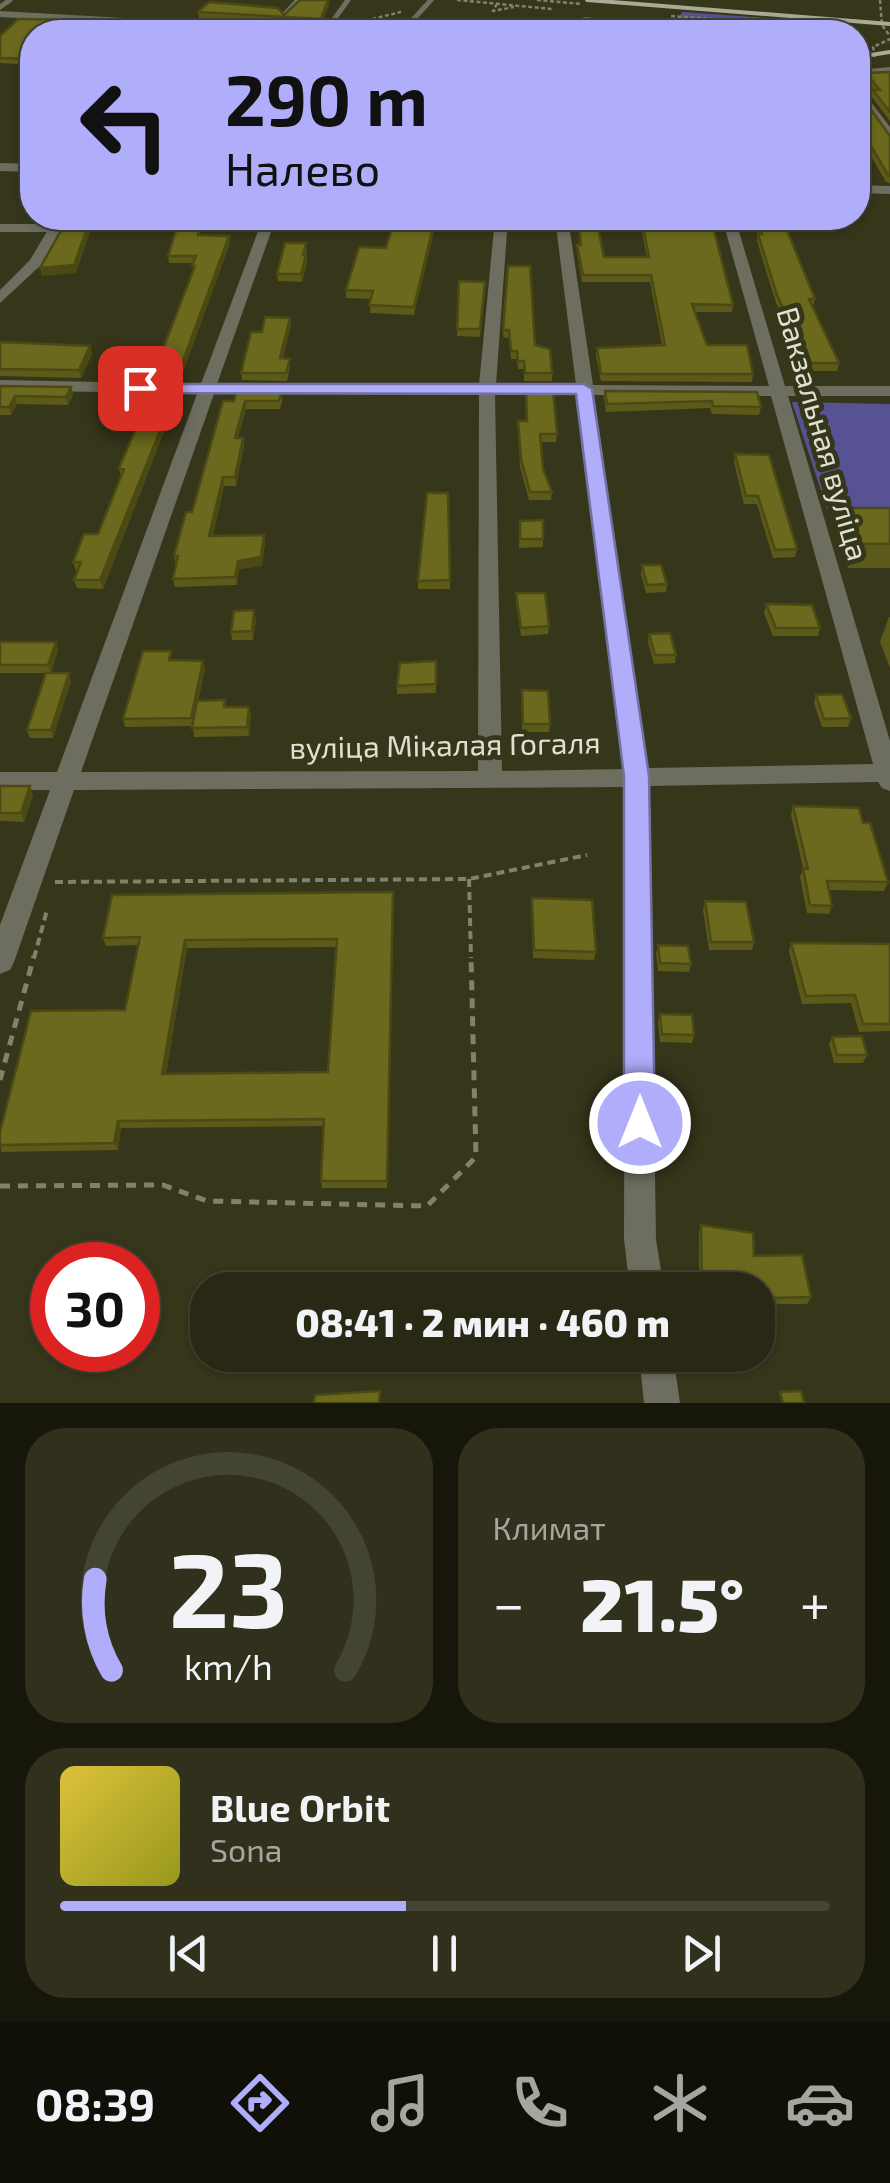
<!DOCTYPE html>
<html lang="ru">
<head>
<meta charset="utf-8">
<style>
	:root { --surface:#282814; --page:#30301d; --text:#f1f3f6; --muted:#a5a6a0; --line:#444434; --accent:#b0aefa }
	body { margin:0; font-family:"Exo 2",sans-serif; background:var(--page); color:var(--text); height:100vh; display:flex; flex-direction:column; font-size:38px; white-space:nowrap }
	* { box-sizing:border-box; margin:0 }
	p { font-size:32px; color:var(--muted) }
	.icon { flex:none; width:55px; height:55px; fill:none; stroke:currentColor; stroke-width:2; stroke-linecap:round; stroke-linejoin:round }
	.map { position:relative; height:1403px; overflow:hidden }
	.panel { display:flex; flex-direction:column; gap:25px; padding:25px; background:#16160b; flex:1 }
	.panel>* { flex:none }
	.hud { position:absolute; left:20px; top:20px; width:850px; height:210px; border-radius:40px; box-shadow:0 2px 8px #0004,0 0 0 2px var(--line); background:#b0aefa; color:#111; overflow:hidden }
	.speed { position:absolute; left:30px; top:1242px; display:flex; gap:20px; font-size:50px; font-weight:700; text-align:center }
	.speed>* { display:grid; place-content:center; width:130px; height:130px; border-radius:50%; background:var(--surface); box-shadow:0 2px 8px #0004,0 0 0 2px var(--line); line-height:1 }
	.speed .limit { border:15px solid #d22; background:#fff; color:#111 }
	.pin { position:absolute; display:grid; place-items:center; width:85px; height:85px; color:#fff; margin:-42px; border-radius:20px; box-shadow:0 5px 15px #0006 }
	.me { position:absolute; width:110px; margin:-55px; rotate:0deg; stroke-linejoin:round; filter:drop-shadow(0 0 8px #0008) }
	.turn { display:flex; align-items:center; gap:35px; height:210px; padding:0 40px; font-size:45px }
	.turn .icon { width:130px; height:130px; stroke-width:2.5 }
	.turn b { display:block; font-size:70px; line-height:85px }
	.big { font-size:75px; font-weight:800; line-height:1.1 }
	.panel .tile { flex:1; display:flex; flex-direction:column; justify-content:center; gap:15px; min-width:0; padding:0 35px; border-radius:40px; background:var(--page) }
	.panel .dial { align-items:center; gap:0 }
	.dial svg { height:260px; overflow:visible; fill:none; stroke:var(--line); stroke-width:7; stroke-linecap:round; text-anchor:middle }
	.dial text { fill:var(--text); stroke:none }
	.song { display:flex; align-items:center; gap:30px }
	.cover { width:120px; height:120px; border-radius:15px; background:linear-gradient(135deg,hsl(50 70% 55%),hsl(60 70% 35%)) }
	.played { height:10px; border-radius:5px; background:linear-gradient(90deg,var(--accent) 45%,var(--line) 45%) }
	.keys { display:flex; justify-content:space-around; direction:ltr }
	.heat { display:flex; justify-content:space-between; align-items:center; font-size:55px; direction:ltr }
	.panel .tiles { flex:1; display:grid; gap:25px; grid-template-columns:1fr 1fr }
	.tile:last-child { grid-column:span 2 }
	.trip { position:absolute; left:190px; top:1272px; width:585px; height:100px; border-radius:40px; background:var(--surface); box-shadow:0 2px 8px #0004,0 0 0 2px var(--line); font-weight:800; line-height:100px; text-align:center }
	.dock { display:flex; height:160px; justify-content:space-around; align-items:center; background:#101008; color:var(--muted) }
	.dock .icon { width:70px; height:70px }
	.dock .on { color:var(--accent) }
	.dock b { font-size:45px; color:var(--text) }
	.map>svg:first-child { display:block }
	.green { fill:#565294 }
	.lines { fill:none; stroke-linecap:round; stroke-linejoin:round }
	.path-far2 { stroke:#82826c; stroke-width:2.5; stroke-dasharray:4 2.5; stroke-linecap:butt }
	.path-far1 { stroke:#82826c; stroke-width:4; stroke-dasharray:8 5; stroke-linecap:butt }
	.path { stroke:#82826c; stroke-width:5; stroke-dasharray:10 8; stroke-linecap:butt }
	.service-far1 { stroke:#6d6d60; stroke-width:5 }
	.service { stroke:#6d6d60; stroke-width:8 }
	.minor { fill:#6d6d60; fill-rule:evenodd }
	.rail { stroke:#aaab97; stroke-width:4 }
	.wall { fill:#5c5a19; fill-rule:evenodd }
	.shaded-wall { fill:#4b4a14 }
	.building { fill:#6b691d; stroke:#4b4a14; stroke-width:2.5; fill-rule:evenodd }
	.route { fill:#b0aefa; stroke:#7271a2; stroke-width:2.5 }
	.labels { text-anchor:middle; stroke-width:10; stroke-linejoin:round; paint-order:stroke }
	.street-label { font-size:30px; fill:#dfe0d0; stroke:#36361b }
</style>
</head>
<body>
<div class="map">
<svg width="890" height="1403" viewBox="0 0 890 1403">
	<rect width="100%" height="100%" fill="#36361b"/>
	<path class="green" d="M682 12 826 22 824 32H821L678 21Z
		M792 402 890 404V509H827Z"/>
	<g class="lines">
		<path class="path-far2" d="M457 0 552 9
			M537 0 582 4
			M880 0 882 25 890 36
			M497 4 493 11 514 7
			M671 16 800 25
			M347 25 401 12
			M350 31 382 32
			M875 57 873 47 890 39"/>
		<path class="path-far1" d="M469 879 471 958
			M55 882 469 879 587 855
			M34 958 47 910"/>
		<path class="path" d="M0 1080 34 956
			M0 1186 163 1185 207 1201 427 1206 476 1157 471 956"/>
		<path class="service-far1" d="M0 7 10 0
			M284 15 298 0
			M325 32 348 0
			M402 32 431 0"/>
		<path class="service" d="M0 228H55"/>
		<path class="minor" d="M0 11 215 23 220 26 215 29 0 17Z
			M586 17 673 30 661 32 586 23 538 32 552 23Z
			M287 27 334 29 339 32H283Z
			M890 67V73L858 76V70Z
			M858 85 890 127V140L858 96Z
			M0 163 32 164V172L0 171Z
			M858 185 890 186V194L858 193Z
			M55 218H68L41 265 0 303V290L30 260Z
			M263 218H276L217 384 479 385 495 218H508L496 385H576L555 218H568L593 385 769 386 722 218H735L785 386H890V396H788L890 741V791L882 788 878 782 649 786 656 1239 664 1290H630L624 1239 625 787 74 790 14 962 10 970 0 974V925L50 790H0V772H57L197 394 0 390V380L201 384ZM214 394 479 395 478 771 81 772ZM495 395H577L624 769 502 771ZM594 395 771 396 873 764 648 768Z
			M639 1355H673L680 1403H644Z"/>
		<path class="rail" d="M587 0 890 24
			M858 57 890 52"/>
	</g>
	<path class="wall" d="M329 4 321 25 199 18 198 12 284 15Z
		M103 20 104 25 97 32H32V65L0 63V36Z
		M890 72V121L871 96 873 90 864 79 866 73Z
		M858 92 890 136V183L886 182 858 133Z
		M180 218H202L200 235 229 236 230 243 180 380 155 379 154 372 193 272V263H169L168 256Z
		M299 218H320L319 220H299Z
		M395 218H437L414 315 370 313 371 299 346 298V290L386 248Z
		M462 218H494L490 229H462Z
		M511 218H530V225H521V229H511Z
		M578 218 604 257H647L642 233 643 226H683L681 218H711L733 305 732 312H695L707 345 753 374 752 382 601 381 596 356 597 348 662 345 650 282H582L577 252V245H580Z
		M752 218H782L815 299 813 306 839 363 837 371H807L776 303 757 241 758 234Z
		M306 243 307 263 302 282 278 281 277 274Z
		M508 266 535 345 552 373V381H524V369H518L517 359H511L509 338 503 337Z
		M459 281 485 282 480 337 457 336Z
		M291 325 283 358 290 366 287 381 242 380 241 373 262 332Z
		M0 342 90 346 92 354 81 378 0 376Z
		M0 386 71 387 73 395 68 405 17 404 11 415H0Z
		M605 391 757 392 761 407 759 415 712 414 710 408 606 412 604 399Z
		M179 397 180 404 171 430 165 429 103 589 77 588 74 580 78 571 76 570 73 562 98 534 121 476 119 468 145 408 142 400Z
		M283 398 280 409H246L238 438H243L244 446 236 486H224L213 535H264L265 543 262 566 239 569 237 585 175 587 173 579 176 564 174 556 192 512 223 401Z
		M518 421 557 434 556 442H540L543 469 552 492 551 500H529L520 467Z
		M735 454 797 549 795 557 773 558 757 504H744L734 462Z
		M448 493 450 589H418V581Z
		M842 508H890V568H848L835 532Z
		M520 521 543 539V547L519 548Z
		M642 565 667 584 666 592 646 593 641 574Z
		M516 593 549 626 548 634 521 636 516 601Z
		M766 604 820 628 818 636H773L764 613Z
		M889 617H890V668L880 642Z
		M256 619 253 640H232L231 632Z
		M649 634 676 655 675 663 654 664 648 642Z
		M0 642 58 650 51 673 71 681 53 738H30L27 730 46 673H0Z
		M173 660 203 661 205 669 198 701 225 700 226 707H249L251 715 249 736 194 737 193 726 125 727 123 719Z
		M436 661V693L397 694V686Z
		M522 690 550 724 549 732H522Z
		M816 695 851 718 848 727H822L814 703Z
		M0 786 33 795 24 822 0 821Z
		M793 806 863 823 888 882 884 891 829 890 832 906 829 914 807 913 800 877 803 868 791 815Z
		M393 892 387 1188H322L321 1181 324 1126 121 1128 118 1150 1 1152 0 1132 125 1010 138 945 106 946 103 938ZM336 947 328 1072 166 1074 187 948Z
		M532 898 596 952 594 960 533 958Z
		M705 901 754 942 752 950H709L703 910Z
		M791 943 890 944V1031L859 1032 851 1003 802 1004 789 951Z
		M658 945 691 964 689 972 658 971 656 953Z
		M660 1014 694 1035 692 1043 660 1042 658 1022Z
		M832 1037 867 1055 863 1063H834L829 1044Z
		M701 1225 754 1256 811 1297 807 1304H775L776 1307 772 1313 758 1314V1290H699V1232Z
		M708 1355H758L762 1361 758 1367 711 1369Z"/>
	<path class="shaded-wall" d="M329 0V4L321 25V19Z
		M103 20 104 25 97 32H90Z
		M91 218H95L76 273 42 276 40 268Z
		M435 218H437L414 315V307Z
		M229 236 230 243 180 380 179 372Z
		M306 255 307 263 302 282 301 274Z
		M290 318 291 325 281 366 280 358Z
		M90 346 92 354 81 378 79 370Z
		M71 387 73 395 68 405 66 397Z
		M15 396 17 404 11 415 9 407Z
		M179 397 180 404 171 430 169 422Z
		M245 401 246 409 236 446 235 438Z
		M164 421 165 429 103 589 100 580Z
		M243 438 244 446 236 486 235 477Z
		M223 477 224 486 211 544 209 536Z
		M264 535 265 543 262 566 239 569 237 585 235 577 238 561Z
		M254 610 256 619 253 640 252 631Z
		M56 642 58 650 51 673 48 665Z
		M203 661 205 669 193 726 191 718Z
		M69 673 71 681 53 738 51 730Z
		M249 707 251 715 249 736 247 727Z
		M30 786 33 795 24 822 21 813Z
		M185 940 187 948 165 1081 162 1074Z
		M118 1121 121 1128 118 1150 114 1143Z"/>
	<path class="building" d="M300 0H328L321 19 198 12 209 2 278 8 284 15Z
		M18 19 103 20 90 32H32V59L0 58V36Z
		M185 23 317 29 315 32H174Z
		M890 72V112L873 90H880L866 73Z
		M858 92 890 136V176L888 175 858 124Z
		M68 218H91L74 265 40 268Z
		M180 218H200L198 235 229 236 179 372H154L195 266H192L196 256H168Z
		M395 218H435L414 307 369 305 373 291 346 290 359 247 386 248Z
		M462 218H492L490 222H462Z
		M511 218H530H521V222H511Z
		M578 218H596L604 257H649L643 226H686L684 218H711L733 305 692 304 707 345H747L753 374H601L597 348 665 345 651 275H583L577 245H581Z
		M756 218H782L815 299H809L839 363H809L777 295 758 234H762Z
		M285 243H306L303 255H306L301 274H277Z
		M508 266H530L535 345 550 349 552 373H525L524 361H518L517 351H511L509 330H503Z
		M459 281 485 282 480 329H457Z
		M265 317 290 318 280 358 290 359 286 373H241L251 332H262Z
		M0 342 90 346 79 370 0 369Z
		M0 386 71 387 66 397 15 396 9 407H0Z
		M147 389 176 390 174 397H179L169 422 164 421 100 580H74L81 562H73L84 534H98L124 469 119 468 148 400H142Z
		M237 390H282L279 401H245L235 438H243L235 477H223L209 536 264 535 261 557 238 561 235 577 173 579 178 556H174L186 512H192L223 401H234Z
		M526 391H553L557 434H540L543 469 552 492H530L521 459 518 421H527Z
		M605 391 757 392 761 407 713 406 712 401 607 404Z
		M735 454 769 455 797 549 775 550 758 496H746Z
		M427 493H448L450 580 418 581Z
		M842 508H890V544H856Z
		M543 520V539H520V521Z
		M642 565H661L667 584 647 585Z
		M516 593H545L549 626 521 628Z
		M766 604 812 605 820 628H776Z
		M254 610 252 631 231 632 234 611Z
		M670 633 676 655H655L649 634Z
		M0 642H56L48 665H0Z
		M143 651H171L169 660 203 661 191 718 123 719Z
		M436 661V684L397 686 400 663Z
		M46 673H69L51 730H27Z
		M522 690 548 691 550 724H523Z
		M842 694 851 718 824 719 816 695Z
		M225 700 224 707H249L247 727 192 728 197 701Z
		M0 786H30L21 813H0Z
		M793 806 859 808 863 823H870L888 882 827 881 832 906 810 905 803 868 808 869Z
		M393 892 387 1181H321L324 1119 118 1121 114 1143 0 1145V1132L31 1011 125 1010 140 937 103 938 112 895ZM337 939 328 1072 162 1074 185 940Z
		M532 898 592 900 596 952 534 950Z
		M705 901 746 902 754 942H711Z
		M791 943 890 944V1024H863L855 995 806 996Z
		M658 945 688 946 691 964 660 963Z
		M660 1014 692 1015 694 1035 662 1034Z
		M862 1036 867 1055H837L832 1037Z
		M701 1225 753 1233 754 1256 802 1255 811 1297 774 1298 776 1307H758V1290H702Z
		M758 1341 762 1361 714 1363 712 1355H758Z
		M380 1391 379 1403H314L315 1395Z
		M801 1391 804 1403H783L780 1392Z"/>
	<path class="route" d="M134 384H584L592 389 649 776 655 1123 650 1134 640 1138 629 1134 624 1123V776L576 394 140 393 131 388Z"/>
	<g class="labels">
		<g class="street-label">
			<text transform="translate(822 434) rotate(74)" y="10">Вакзальная вуліца</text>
			<text transform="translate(445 746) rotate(-1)" y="10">вуліца Мікалая Гогаля</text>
		</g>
	</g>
</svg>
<div class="speed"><div class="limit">30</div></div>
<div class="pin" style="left:140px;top:388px;background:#d93025"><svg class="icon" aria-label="arrive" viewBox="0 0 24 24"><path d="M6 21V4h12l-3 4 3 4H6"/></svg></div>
<svg class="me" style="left:640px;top:1123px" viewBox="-20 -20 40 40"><circle r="17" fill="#b0aefa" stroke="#fff" stroke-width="3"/><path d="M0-11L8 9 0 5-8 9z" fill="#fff"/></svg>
<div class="trip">08:41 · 2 мин · 460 m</div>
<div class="hud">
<div class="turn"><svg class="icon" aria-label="left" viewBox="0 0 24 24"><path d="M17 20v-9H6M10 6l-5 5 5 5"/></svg><div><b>290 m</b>Налево</div></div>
</div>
</div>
<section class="panel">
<div class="tiles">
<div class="tile dial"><svg viewBox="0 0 100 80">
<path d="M14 69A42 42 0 1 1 86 69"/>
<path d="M14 69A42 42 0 0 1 9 41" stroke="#b0aefa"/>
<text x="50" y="56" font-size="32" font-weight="700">23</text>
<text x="50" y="72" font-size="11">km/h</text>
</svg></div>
<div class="tile"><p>Климат</p>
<div class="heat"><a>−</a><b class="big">21.5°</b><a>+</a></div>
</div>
<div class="tile">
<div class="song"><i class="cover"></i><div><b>Blue Orbit</b><p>Sona</p></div></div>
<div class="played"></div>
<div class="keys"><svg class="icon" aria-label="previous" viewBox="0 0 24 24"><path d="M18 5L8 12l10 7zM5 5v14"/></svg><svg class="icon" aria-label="pause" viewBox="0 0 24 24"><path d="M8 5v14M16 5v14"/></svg><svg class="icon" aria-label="next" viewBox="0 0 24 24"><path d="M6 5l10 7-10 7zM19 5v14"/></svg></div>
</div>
</div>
</section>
<nav class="dock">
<b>08:39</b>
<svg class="icon on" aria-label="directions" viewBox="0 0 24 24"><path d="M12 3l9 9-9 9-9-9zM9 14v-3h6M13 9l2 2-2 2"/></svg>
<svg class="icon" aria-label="music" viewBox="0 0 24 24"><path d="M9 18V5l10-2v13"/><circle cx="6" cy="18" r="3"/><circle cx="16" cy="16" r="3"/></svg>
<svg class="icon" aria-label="phone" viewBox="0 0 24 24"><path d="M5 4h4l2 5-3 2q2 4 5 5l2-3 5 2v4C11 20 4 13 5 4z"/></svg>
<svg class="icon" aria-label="climate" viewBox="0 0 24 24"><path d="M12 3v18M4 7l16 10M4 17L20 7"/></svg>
<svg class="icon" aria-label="car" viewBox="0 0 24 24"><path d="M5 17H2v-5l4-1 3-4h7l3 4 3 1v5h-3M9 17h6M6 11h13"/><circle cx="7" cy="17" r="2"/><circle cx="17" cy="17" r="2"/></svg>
</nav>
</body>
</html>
